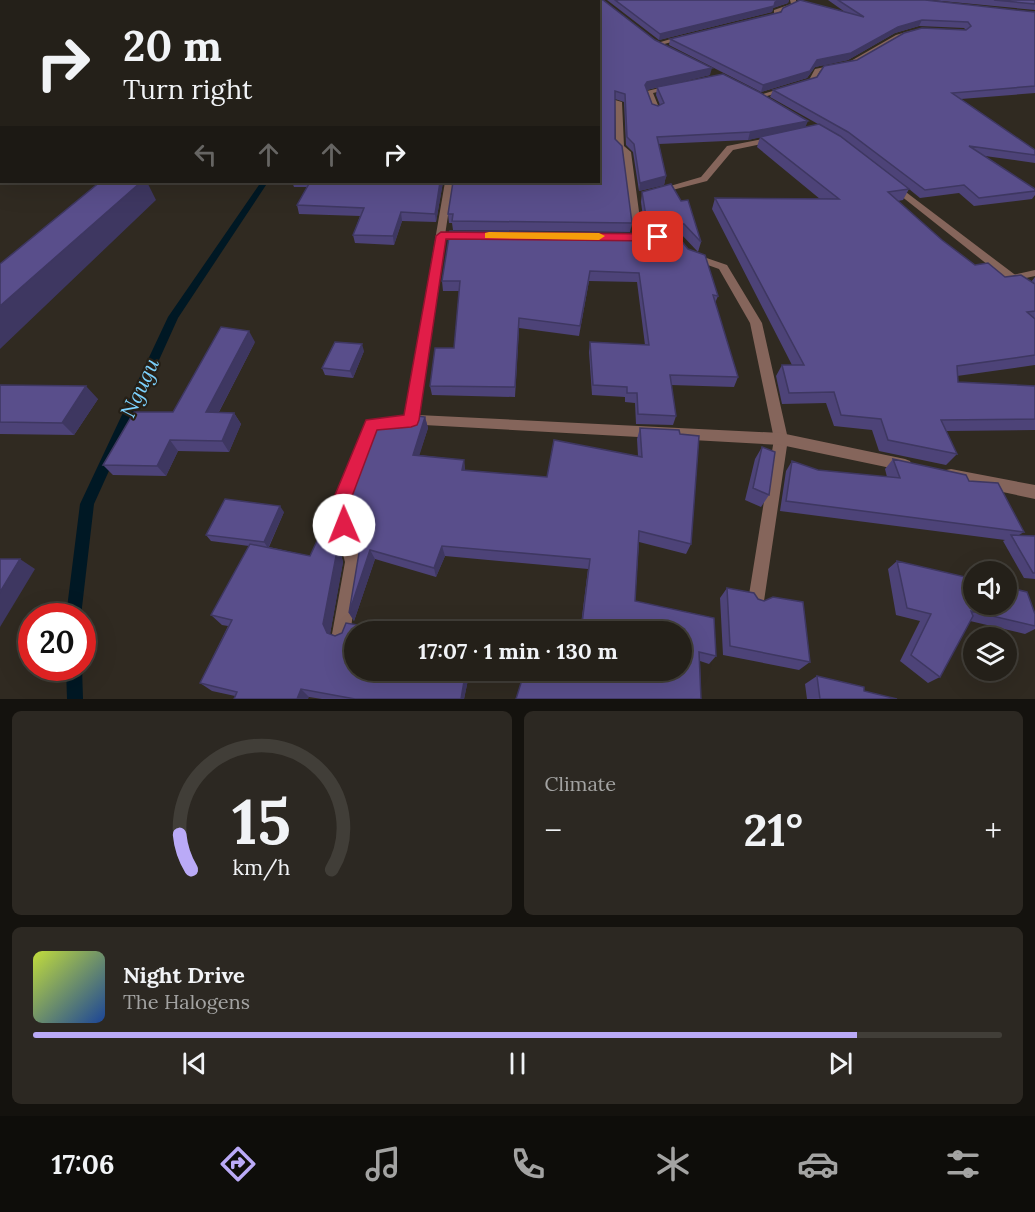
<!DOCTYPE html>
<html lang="en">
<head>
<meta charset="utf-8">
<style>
	:root { --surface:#242019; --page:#2c2822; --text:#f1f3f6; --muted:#a3a3a2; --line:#413e38; --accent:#baaaf7 }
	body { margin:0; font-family:Lora,serif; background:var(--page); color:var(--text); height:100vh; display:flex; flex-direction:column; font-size:22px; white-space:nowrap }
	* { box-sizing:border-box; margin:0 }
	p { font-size:20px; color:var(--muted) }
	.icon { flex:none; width:33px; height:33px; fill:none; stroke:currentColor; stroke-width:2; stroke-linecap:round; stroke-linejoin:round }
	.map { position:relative; height:699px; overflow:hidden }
	.drawer { display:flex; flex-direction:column; gap:12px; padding:12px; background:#14120e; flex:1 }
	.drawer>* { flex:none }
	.banner { position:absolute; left:0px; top:0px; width:600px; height:183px; box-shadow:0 6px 24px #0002,0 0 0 2px var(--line); background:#242019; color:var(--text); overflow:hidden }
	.controls { position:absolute; left:963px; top:561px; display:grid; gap:12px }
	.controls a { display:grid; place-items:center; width:54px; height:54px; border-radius:50%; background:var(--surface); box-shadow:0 6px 24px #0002,0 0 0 2px var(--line); font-size:30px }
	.speed { position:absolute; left:18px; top:603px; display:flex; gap:12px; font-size:30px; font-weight:700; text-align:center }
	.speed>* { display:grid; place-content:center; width:78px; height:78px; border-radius:50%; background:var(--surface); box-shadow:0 6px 24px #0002,0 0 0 2px var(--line); line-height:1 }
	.speed .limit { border:9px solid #d22; background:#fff; color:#111 }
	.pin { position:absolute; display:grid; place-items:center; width:51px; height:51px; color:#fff; margin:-26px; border-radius:12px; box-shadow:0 3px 9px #0006 }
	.me { position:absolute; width:66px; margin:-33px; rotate:359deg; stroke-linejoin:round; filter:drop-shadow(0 0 4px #0008) }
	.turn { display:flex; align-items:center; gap:21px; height:126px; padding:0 24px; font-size:27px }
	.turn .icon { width:78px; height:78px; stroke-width:2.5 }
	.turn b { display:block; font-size:42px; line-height:51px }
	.lanes { display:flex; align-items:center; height:57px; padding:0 24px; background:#0003; justify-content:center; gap:30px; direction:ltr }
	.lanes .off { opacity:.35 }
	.big { font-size:45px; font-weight:700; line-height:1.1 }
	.drawer .widget { flex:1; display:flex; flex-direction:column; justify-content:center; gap:9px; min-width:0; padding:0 21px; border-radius:9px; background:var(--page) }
	.drawer .dial { align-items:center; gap:0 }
	.dial svg { height:156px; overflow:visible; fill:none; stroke:var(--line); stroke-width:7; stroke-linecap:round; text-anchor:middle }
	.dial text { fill:var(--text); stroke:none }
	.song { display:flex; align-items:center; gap:18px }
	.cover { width:72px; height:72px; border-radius:9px; background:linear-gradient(135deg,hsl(70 70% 55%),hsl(220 70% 35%)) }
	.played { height:6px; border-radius:3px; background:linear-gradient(90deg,var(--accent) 85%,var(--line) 85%) }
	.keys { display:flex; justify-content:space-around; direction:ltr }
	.heat { display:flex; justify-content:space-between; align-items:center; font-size:33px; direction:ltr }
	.drawer .tiles { flex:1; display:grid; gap:12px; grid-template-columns:1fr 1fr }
	.widget:last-child { grid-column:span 2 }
	.trip { position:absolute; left:344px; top:621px; width:348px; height:60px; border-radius:30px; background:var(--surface); box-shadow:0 6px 24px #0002,0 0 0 2px var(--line); font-weight:700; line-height:60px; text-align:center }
	.dock { display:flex; height:96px; justify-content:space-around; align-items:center; background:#0e0d0a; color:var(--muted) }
	.dock .icon { width:42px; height:42px }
	.dock .current { color:var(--accent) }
	.dock b { font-size:27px; color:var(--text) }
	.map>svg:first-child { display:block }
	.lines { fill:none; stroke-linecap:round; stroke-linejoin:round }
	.stream { fill:#001824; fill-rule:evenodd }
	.service { fill:#85655b; fill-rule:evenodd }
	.minor { fill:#85655b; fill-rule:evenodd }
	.wall { fill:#4d4378 }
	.shaded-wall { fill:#3e3761 }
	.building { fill:#594e8b; stroke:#3e3761; stroke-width:1.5 }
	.route { fill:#e11d48; stroke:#92132f; stroke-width:1.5 }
	.slow { fill:#f59e0b }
	.labels { text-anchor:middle; stroke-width:4.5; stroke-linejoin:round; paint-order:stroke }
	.water-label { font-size:21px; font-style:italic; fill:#7dd2fe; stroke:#262017 }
</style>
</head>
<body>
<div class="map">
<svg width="1035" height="699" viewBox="0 0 1035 699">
	<rect width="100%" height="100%" fill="#302a21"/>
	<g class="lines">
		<path class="stream" d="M366 0H371L364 2Z
			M261 182H268L178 318 94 504 81 616H66L80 504 168 317Z
			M66 668H82L83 699H67Z"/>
		<path class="service" d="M790 0H796V6L779 12V16L765 20 762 18 774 14V10L791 4Z
			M913 30 915 33 900 37 853 65 820 71 814 82 760 98 756 96 809 80 815 69 849 62 896 35Z
			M684 35 686 38 657 46 654 44Z
			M672 85 674 86V88L653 93 660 110 653 112 647 91Z
			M0 92H2V96H0Z
			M615 100 622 102 624 146 631 152 642 234 654 235V239L638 240 633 237 623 153 616 147Z
			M773 137H776V141L733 150 707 181 657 194 653 191 701 177 727 146Z
			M0 165H2L0 172Z
			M0 177 2 182H5L0 183Z
			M692 253 727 265 762 323 788 439 764 601 762 607 756 609 750 607 748 601 774 439 750 323 719 269 688 258V254Z
			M1035 270V276L1012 281 1007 278 1008 276Z
			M389 417 394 419 396 423 394 427 376 430 347 507 361 562 350 634 347 640 341 643 335 640 332 634 345 562 331 507 366 421Z"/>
		<path class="minor" d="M445 182H453L418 415 781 433 905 459 910 461 912 465 910 469 905 471 781 445 406 424 404 420Z
			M894 183 1035 290V300L1031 299 891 188 890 186Z
			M951 469 1035 485V499L946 480 944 475 946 470Z"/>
	</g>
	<path class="wall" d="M607 0H789L788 3 773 8 772 12 659 40Z
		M828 0H925L1035 12V93L961 99 1035 150V163L985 156 1035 189V195L1032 199 974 206 959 193 920 198 909 189 903 200 898 201 942 240 975 265 1005 277 1031 282 1035 277V365L957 376 958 382 1035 386V430L946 431 957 454 946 465 879 451 872 430 834 426 826 403 782 404 776 376 782 365H792L712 209 715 198 820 199 757 147 760 137 748 140 659 144 666 176 664 185 639 191 633 152 626 145 624 102 615 99V139L632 223 630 232 453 230 452 223H449L448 214 598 2 655 40 710 75 647 90 652 104 658 106 660 105 656 95 657 87 806 127 818 124 770 97 773 90 817 77 857 60 966 30 964 28 919 26 895 33 848 60 815 67 807 78 761 92 669 45 670 39 845 12Z
		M931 0H1035V10Z
		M0 2H2V53H0Z
		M292 182H443L436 222 402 221 394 245 355 243 353 235 360 216 299 214 297 205 307 187H294Z
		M671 184 701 242 698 252 681 234 645 232 641 202 642 192Z
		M676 234 718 296 715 303 738 377 734 387 671 385 676 416 673 425 636 424 635 403 625 402V397L592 395 589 352 590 342 645 345 637 282 589 281 579 336 519 328 515 397 432 395 430 386 454 348 459 291H443L442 281Z
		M255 342 219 412 234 413 241 424 229 452 178 451 166 476 113 475 103 465 173 412Z
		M364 351 353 378 325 375 322 368Z
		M0 385 98 399 74 435 0 434Z
		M411 415 425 417 428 428 419 455 464 460 465 471 547 477 554 440 638 456 637 439 640 428 679 430 680 434 699 436 691 544 686 554 639 542 635 601 714 618 716 656 709 664 700 661 701 699H516L525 670H681V632H580L588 569 445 556 436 577 375 559 354 621 349 613 359 553 345 497 374 421Z
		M762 447 769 495 761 507 745 500 755 459Z
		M893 459 969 481 1024 532 1019 535 1035 536V579L1024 578 1003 541 1005 540 780 511 786 471 792 461 818 470 887 477 885 469Z
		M284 512 269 547 310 556 334 528 343 562 330 634 354 670H470L464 699H322L309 697 235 696 212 691 200 683 228 626 222 625 211 615 249 546 211 541 206 535Z
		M897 561 1035 614V629L1025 634 970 621 940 677 928 683 900 661 920 621 896 615 888 569Z
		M727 588 758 599 810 662 799 670 723 655 720 598Z
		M817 676 864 691 897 699H807L805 684Z"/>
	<path class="shaded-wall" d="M780 0H789L788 3 773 8 775 2Z
		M774 6 772 12 659 40 660 34Z
		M922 20 919 26 895 33 848 60 815 67 807 78 761 92 763 85 817 60 898 27Z
		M712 68 710 75 646 90 645 85 647 82Z
		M808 121 805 128 748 140 750 132Z
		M666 176 664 185 639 191 640 183Z
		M141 182H147L156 200 0 349V306Z
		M440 182H443L436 222 435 214Z
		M401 212 402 221 394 245 393 236Z
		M249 331 255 342 213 423 206 412Z
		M362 344 364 351 353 378 350 371Z
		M86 386 98 399 74 435 62 423Z
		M234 413 241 424 229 452 222 441Z
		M425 417 428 428 416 466 413 455Z
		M170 440 178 451 166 476 157 466Z
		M464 460 465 471 462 470Z
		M280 506 284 512 268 548 264 542Z
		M328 517 334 528 343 562 330 634 327 633 323 624Z
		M442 546 445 556 436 577 434 568Z
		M370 550 375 559 354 621 349 613Z
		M20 559 35 569 0 627V592Z
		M466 670H470L464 699H461Z
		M301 689 309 697 308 699H297Z"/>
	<path class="building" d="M3 0H76V2H2V44H0V2Z
		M219 0H312V2H217Z
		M396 0H603L655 40 712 68 647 82 645 85 652 104 658 106 664 103 657 87 723 74 759 92 808 121 750 132 657 137 666 176 640 183 634 144 627 137 625 94 615 91V139L622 146 632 223 452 221 453 214H448L453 182H598V2H395Z
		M615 0H780L775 2 774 6 660 34Z
		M800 0 864 17 838 0H925L1035 12V86L952 93 1035 150V155L969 146 1035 189V191L979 198 964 185 925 190 848 132 773 90 817 77 824 66 857 60 904 33 922 28 966 30 971 26 968 22 922 20 898 27 851 53 817 60 810 71 763 85 670 39 781 12 783 8Z
		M994 0H1035V4Z
		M819 124 840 136 909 189 888 192 942 240 975 265 988 263 1005 277 1021 275 1035 284V311L1027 312 1035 319V355L957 366 958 382 1035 386V419L941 420 957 454 888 440 881 419 841 415 834 392 789 393 782 365H804L715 198 839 199 760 137Z
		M100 182H141L0 306V264Z
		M310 182H440L435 214 401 212 393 236 353 235 364 208 297 205Z
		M671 184 681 201 688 200 701 242 684 224 647 222 642 192Z
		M450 231 676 234 688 249 705 255 718 296 713 295 738 377 670 375 676 416 638 414 637 393H627V387L593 385 590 342 649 345 639 273 590 271 580 326 519 318 515 387 430 386 435 348H454L460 281H442Z
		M221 327 249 331 206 412 234 413 222 441 170 440 157 466 103 465 134 412H173Z
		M335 342 362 344 350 371 322 368Z
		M0 385 86 386 62 423 0 422Z
		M411 415 425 417 413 455 464 460 462 470 547 477 554 440 642 457 640 428 679 430 680 434 699 436 691 544 639 531 635 601 714 618 716 656 699 652 701 699H516L525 670H681V632H581L590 559 442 546 434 568 370 550 349 613 359 553 345 497 374 421Z
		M762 447 775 452 769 495 753 488Z
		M893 459 966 475 969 481 998 483 1024 532 786 501 792 461 818 470 900 478Z
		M225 499 280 506 264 542 206 535Z
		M328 517 337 551 323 624 327 633 335 636 342 633 346 623 400 632H354V670H466L461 699H355L301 689 297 699H234L237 692 200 683 232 620 211 615 250 544 310 556Z
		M1011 535 1035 536V573H1033Z
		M0 559H20L0 592Z
		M897 561 974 579V604H1006V587L1027 592 1035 614V626L971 611 973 616 940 677 911 655 931 614 907 608Z
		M727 588 754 593 758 599 764 601 773 597 803 602 810 662 730 646Z
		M817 676 864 687V691L897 699H820Z"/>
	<path class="route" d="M441 232 658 234 664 237 658 241 446 239 419 420 417 425 411 427 377 430 348 507 352 525 350 531 344 533 337 531 330 507 366 420 404 415 436 236Z"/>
	<path class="slow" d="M489 232 599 233 605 236 599 240 485 238V233Z"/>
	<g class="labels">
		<g class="water-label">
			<text transform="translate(140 388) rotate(-65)" y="7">Ngugu</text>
		</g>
	</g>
</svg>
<div class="controls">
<a><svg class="icon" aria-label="sound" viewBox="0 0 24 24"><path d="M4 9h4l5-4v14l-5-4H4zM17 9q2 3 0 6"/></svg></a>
<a><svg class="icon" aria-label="layers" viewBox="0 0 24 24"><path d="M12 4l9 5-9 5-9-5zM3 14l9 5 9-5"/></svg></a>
</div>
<div class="speed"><div class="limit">20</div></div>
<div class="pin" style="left:658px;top:237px;background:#d93025"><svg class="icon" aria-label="arrive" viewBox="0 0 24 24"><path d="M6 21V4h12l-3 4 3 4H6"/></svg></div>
<svg class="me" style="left:344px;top:525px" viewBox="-20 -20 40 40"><circle r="19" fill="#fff"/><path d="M0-13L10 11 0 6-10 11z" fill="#e11d48"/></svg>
<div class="trip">17:07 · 1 min · 130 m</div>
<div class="banner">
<div class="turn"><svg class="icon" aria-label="right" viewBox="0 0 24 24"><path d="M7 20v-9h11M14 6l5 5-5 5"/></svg><div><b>20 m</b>Turn right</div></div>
<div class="lanes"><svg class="icon off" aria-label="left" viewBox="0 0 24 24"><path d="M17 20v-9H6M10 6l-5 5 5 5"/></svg><svg class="icon off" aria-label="ahead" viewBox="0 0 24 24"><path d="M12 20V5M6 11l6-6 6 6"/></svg><svg class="icon off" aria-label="ahead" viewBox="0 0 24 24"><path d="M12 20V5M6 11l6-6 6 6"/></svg><svg class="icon" aria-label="right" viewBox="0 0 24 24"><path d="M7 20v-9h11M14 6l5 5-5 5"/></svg></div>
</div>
</div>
<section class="drawer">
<div class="tiles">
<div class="widget dial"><svg viewBox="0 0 100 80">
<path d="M14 69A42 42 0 1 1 86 69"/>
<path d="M14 69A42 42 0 0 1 8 51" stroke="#baaaf7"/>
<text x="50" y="56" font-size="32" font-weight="700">15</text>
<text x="50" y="72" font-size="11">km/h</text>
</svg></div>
<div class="widget"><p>Climate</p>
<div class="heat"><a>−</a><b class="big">21°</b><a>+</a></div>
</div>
<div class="widget">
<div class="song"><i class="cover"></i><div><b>Night Drive</b><p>The Halogens</p></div></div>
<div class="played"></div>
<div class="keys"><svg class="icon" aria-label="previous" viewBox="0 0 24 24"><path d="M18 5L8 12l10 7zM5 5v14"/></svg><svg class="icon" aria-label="pause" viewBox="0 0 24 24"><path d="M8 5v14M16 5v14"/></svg><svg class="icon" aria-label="next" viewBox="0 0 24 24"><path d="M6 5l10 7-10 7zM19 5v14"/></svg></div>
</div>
</div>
</section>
<nav class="dock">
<b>17:06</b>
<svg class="icon current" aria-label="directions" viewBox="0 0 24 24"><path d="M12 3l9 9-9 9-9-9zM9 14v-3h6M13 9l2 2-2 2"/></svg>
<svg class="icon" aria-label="music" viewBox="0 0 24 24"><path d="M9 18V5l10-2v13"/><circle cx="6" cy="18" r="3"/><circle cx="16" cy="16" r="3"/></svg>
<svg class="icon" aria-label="phone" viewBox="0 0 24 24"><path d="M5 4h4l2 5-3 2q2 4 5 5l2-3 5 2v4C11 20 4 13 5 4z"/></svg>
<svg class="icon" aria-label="climate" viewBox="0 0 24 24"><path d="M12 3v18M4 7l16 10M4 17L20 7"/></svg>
<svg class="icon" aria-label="car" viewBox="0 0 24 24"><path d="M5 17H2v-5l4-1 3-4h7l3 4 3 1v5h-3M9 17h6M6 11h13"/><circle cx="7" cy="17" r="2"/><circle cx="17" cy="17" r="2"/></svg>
<svg class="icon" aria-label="filters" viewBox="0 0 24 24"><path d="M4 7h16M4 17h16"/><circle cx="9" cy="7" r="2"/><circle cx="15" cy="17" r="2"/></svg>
</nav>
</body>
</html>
